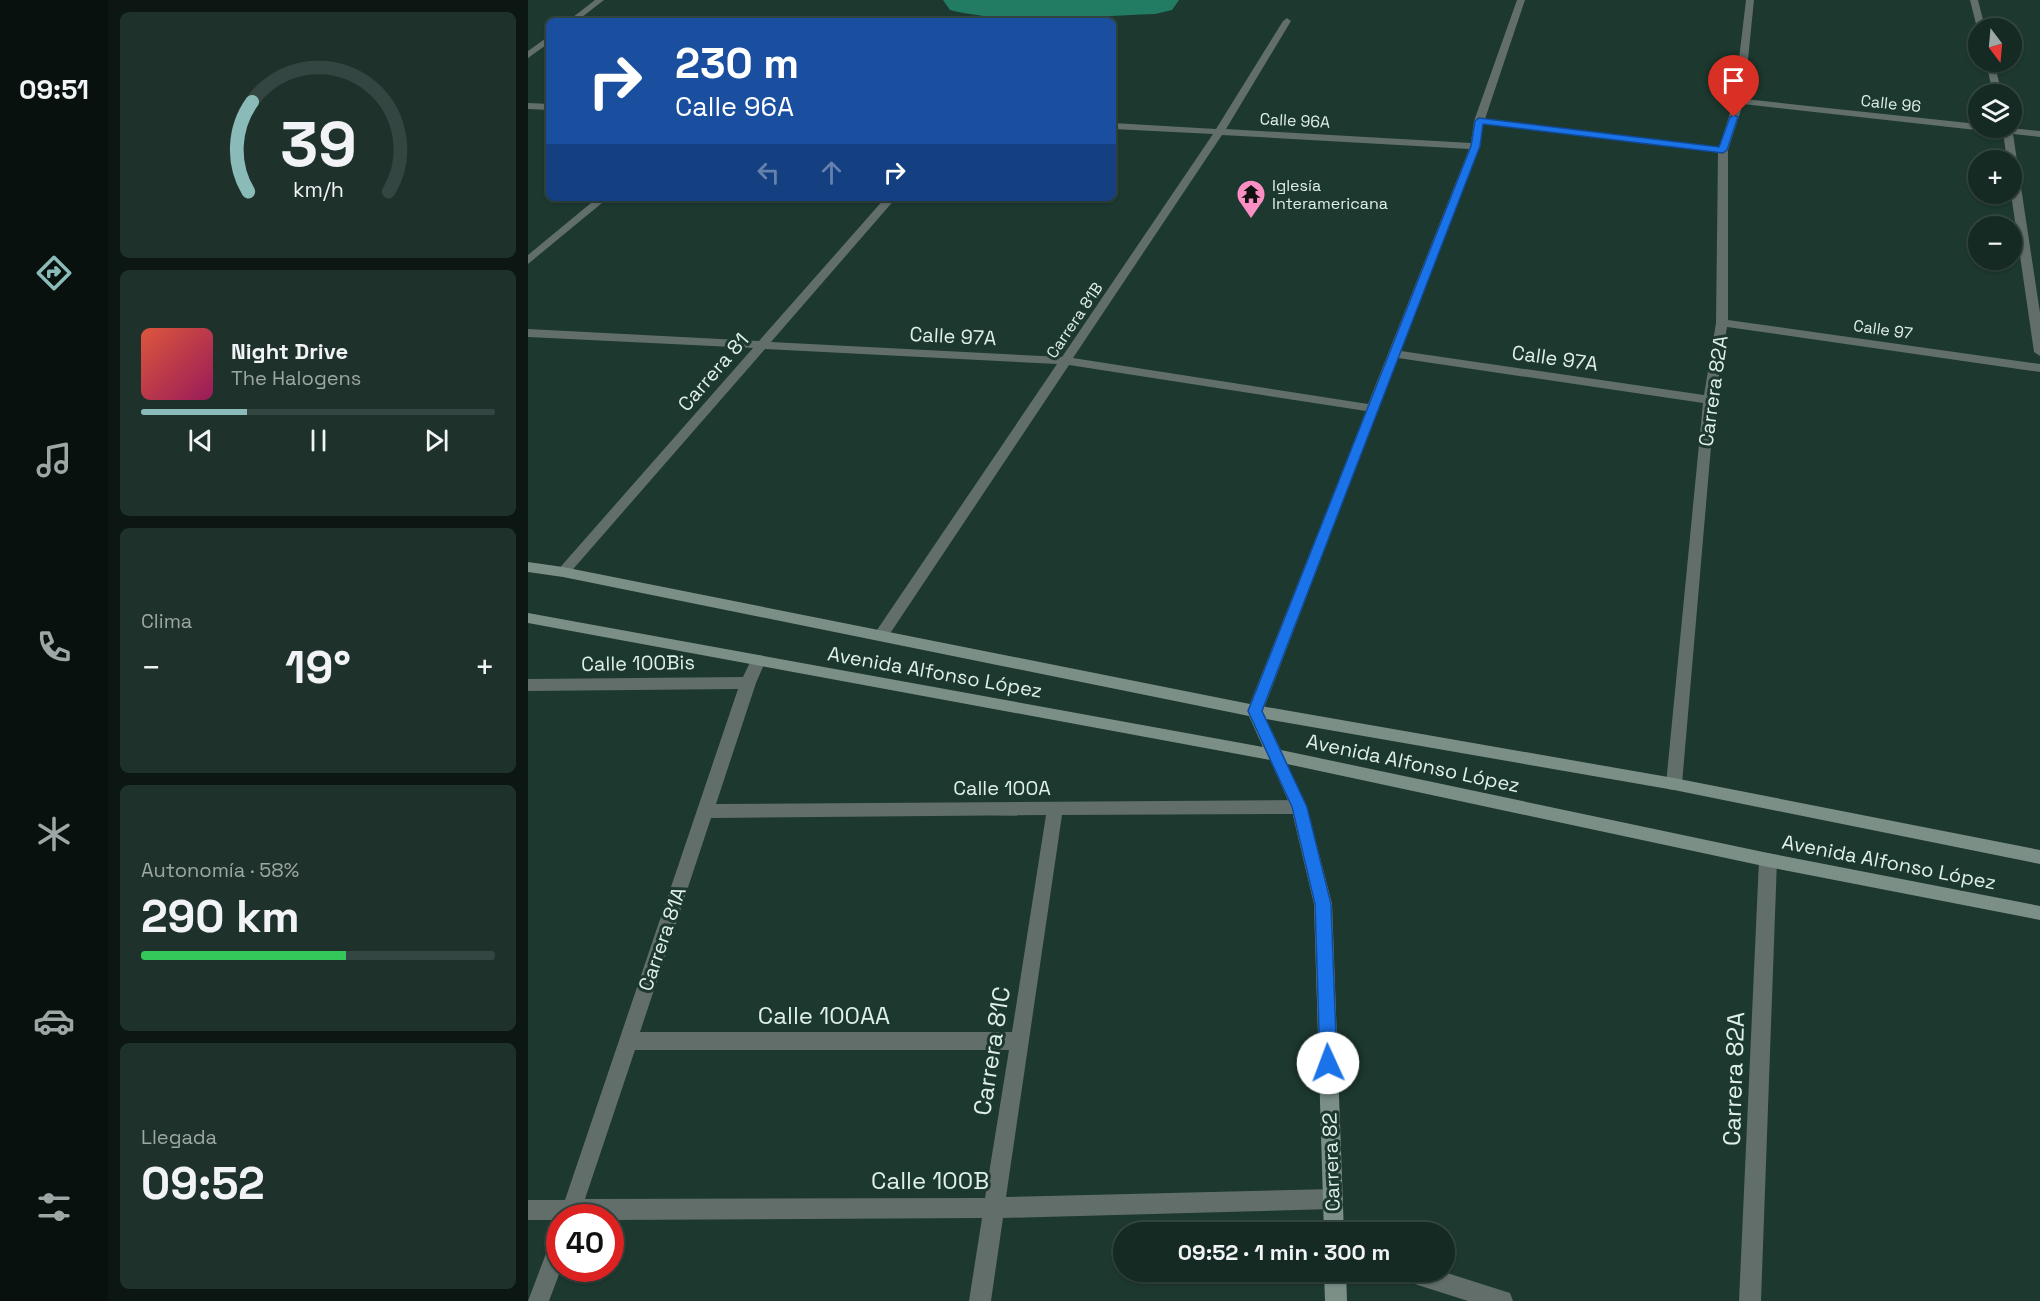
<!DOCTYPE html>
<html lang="es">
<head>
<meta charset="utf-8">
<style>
	:root { --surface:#152a23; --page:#1e322b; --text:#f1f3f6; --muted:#9da7a6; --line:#344641; --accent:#8bbbb9 }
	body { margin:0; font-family:"Space Grotesk",sans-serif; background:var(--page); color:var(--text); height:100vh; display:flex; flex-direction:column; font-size:22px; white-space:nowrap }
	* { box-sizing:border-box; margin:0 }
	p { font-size:20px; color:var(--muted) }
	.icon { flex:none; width:33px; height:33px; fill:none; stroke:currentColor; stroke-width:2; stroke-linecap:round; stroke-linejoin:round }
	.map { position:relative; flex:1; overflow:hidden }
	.panel { display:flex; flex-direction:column; gap:12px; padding:12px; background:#0c1713; width:420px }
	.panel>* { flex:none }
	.guide { position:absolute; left:18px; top:18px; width:570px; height:183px; border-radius:9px; box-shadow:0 2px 4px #0004,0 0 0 2px var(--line); background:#1a4fa0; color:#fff; overflow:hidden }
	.needle { width:39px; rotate:164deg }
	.buttons { position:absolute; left:1440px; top:18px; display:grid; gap:12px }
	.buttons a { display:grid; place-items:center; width:54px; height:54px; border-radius:50%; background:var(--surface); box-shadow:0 2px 4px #0004,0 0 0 2px var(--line); font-size:30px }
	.speed { position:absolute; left:18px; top:1204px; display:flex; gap:12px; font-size:30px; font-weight:700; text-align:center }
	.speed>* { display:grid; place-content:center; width:78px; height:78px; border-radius:50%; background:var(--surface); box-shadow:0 2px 4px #0004,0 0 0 2px var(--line); line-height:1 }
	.speed .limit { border:9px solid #d22; background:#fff; color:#111 }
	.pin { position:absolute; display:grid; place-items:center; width:51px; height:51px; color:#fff; margin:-62px -26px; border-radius:50% 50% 50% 0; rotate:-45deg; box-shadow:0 0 6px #0007 }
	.pin .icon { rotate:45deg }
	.me { position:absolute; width:66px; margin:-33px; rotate:358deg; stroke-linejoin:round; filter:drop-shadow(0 0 4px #0008) }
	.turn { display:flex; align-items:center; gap:21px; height:126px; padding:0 30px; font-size:27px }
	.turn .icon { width:78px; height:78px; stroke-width:2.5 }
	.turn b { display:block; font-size:42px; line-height:51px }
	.lanes { display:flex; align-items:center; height:57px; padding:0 30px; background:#0003; justify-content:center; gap:30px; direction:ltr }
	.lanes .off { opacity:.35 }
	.big { font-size:45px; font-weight:700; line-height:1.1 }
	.panel .card { flex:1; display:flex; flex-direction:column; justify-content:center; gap:9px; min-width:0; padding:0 21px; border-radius:9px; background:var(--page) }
	.panel .dial { align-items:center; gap:0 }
	.dial svg { height:156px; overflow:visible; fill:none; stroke:var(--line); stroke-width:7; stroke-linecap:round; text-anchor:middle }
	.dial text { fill:var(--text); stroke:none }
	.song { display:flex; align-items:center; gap:18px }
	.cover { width:72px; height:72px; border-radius:9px; background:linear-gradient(135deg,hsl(10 70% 55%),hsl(330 70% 35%)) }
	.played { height:6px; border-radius:3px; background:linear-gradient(90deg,var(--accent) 30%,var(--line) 30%) }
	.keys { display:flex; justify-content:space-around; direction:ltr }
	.heat { display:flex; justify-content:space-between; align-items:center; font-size:33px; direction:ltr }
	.charge { height:9px; border-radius:4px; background:linear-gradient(90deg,#34c759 58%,var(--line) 0) }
	.trip { position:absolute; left:585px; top:1222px; width:342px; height:60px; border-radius:30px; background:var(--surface); box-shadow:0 2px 4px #0004,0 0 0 2px var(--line); font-weight:700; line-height:60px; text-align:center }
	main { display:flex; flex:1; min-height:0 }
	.menu { display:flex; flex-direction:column; width:108px; justify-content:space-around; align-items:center; background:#08110e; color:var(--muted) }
	.menu .icon { width:42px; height:42px }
	.menu .active { color:var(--accent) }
	.menu b { font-size:27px; color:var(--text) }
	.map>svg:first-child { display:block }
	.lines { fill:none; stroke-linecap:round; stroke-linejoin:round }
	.river { fill:#227c63; fill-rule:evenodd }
	.street { fill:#616e69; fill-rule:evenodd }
	.secondary { fill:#7b8f87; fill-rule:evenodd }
	.route { fill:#1a73e8; stroke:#114b97; stroke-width:1.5 }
	.labels { text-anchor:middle; stroke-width:6; stroke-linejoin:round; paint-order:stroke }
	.far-street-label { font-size:16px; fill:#dfefe9; stroke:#1c382f }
	.far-poi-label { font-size:16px; fill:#dfefe9; stroke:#1c382f; text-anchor:start }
	.street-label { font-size:20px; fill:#dfefe9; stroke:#1c382f }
	.near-street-label { font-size:24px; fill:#dfefe9; stroke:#1c382f }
</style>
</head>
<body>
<main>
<nav class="menu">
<b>09:51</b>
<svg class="icon active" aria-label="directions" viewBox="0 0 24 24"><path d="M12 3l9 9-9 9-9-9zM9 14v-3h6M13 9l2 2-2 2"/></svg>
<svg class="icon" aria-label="music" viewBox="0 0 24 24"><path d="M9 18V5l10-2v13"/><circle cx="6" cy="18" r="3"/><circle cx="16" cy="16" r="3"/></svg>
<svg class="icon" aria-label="phone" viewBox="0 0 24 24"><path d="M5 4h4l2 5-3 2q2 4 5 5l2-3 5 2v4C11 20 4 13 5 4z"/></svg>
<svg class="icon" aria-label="climate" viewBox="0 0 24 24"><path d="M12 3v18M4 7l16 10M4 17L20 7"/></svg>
<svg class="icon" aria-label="car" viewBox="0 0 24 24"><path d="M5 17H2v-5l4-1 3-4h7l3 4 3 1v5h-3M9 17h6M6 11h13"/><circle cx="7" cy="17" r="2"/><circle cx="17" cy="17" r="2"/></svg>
<svg class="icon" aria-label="filters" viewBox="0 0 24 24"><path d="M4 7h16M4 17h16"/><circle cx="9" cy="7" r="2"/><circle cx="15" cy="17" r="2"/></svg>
</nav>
<section class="panel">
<div class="card dial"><svg viewBox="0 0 100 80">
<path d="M14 69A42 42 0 1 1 86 69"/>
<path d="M14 69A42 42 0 0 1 16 23" stroke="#8bbbb9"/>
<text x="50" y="56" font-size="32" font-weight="700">39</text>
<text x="50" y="72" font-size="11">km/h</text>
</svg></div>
<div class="card">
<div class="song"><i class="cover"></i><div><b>Night Drive</b><p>The Halogens</p></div></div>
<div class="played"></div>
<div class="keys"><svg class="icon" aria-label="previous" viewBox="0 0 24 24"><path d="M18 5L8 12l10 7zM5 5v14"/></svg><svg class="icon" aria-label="pause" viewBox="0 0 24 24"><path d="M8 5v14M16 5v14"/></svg><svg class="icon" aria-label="next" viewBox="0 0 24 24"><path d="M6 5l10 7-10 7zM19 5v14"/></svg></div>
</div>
<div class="card"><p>Clima</p>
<div class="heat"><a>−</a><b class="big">19°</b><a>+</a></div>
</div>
<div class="card"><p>Autonomía · 58%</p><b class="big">290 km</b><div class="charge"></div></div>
<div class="card"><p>Llegada</p><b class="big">09:52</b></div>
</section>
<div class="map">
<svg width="1512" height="1301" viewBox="0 0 1512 1301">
	<rect width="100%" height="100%" fill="#1c382f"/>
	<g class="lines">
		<path class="river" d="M415 0H651L644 10 627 14C560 16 488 26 422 10Z"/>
		<path class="street" d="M67 0H76L49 21H40Z
			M989 0H997L957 119 1191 147 1206 101 1218 0H1226L1216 99 1450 124V128H1483L1512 131V137L1485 134 1512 313V356L1506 352 1483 194 1484 160H1479L1475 133 1215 104 1200 150V320L1512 364V372L1199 327 1187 400 1154 784 1152 789 1146 790 1140 789 1138 784 1175 403 870 358 735 711 733 715H721L719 711 838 411 541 365 359 638H349L347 634 349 630 529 364 237 349 40 575H30L28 572 225 348 0 337V329L231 341 357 198H368L243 342 534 357 685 134 585 129V123L688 129 755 21 759 18 763 21 698 129 943 143 946 121ZM955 124 1190 152 1188 323 1176 395 873 351 952 146ZM694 135 941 149 840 404 545 358Z
			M1442 0H1450L1457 28 1450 30 1449 28Z
			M21 36V43L0 58V51Z
			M1458 62H1466L1474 94H1465Z
			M0 103 21 104V110L0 109Z
			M69 198H80L0 264V255Z
			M230 655 235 656 238 660 228 683 188 804 771 800 777 802 779 807 777 812 771 814 534 815 478 1197 804 1189 811 1192 814 1199 811 1206 804 1209 475 1218 463 1301H441L454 1218 82 1220V1218H32V1220H0V1200H37L210 689 0 691V679L215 677 225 656ZM518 815 484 1032H112L183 818ZM107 1050H481L457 1198 57 1199Z
			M1240 853 1246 855 1249 860 1233 1301H1211L1231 860 1234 855Z
			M32 1232 33 1269 21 1301H0L25 1235Z
			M871 1272H916L982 1293 985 1301H940L874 1280Z"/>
		<path class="secondary" d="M0 562 35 567 727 705 1146 778 1512 850V864L1146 790 738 719 753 750 1240 853 1512 906V920L1240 867 759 764 779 807 804 904 816 1233H796L786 904 763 807 742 760 0 623V613L735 747 721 716 35 577 0 572Z
			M796 1272H818L819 1301H797Z"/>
	</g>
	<path class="route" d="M1206 115 1210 117 1199 150 1195 153 955 124 952 146 734 711 779 807 803 904 809 1063 807 1068 800 1071 794 1068 792 1063 787 904 764 807 720 711 943 146 947 121 951 118 1191 147 1202 117Z"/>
	<defs>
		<g id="temple-pin" transform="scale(1.5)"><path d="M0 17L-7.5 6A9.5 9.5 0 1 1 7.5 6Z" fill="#fb8fc4" stroke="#1c382f"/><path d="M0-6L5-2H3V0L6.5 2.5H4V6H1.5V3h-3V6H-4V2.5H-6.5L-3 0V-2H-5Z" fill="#111"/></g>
	</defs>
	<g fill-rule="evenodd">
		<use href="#temple-pin" x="723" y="194"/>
	</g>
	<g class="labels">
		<g class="far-street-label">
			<text transform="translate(1363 103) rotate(6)" y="6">Calle 96</text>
			<text transform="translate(767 120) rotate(3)" y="6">Calle 96A</text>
			<text transform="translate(546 320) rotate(-56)" y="6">Carrera 81B</text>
			<text transform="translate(1355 329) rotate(8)" y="6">Calle 97</text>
		</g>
		<g class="far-poi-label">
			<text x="744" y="191">Iglesía<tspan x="744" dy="18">Interamericana</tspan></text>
		</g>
		<g class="street-label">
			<text transform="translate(425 336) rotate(3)" y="7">Calle 97A</text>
			<text transform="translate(1027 358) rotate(8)" y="7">Calle 97A</text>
			<text transform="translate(185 372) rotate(-49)" y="7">Carrera 81</text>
			<text transform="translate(1185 391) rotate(-82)" y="7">Carrera 82A</text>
			<text transform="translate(110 663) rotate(-1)" y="7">Calle 100Bis</text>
			<text transform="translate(407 672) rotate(10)" y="7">Avenida Alfonso López</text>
			<text transform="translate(885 763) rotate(12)" y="7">Avenida Alfonso López</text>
			<text x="474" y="795">Calle 100A</text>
			<text transform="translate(1361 862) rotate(11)" y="7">Avenida Alfonso López</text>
			<text transform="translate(134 939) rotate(-71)" y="7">Carrera 81A</text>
			<text transform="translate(803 1162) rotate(-92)" y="7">Carrera 82</text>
		</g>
		<g class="near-street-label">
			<text x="296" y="1024">Calle 100AA</text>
			<text transform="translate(464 1051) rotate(-81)" y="8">Carrera 81C</text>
			<text transform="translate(1206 1079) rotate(-88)" y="8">Carrera 82A</text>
			<text x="402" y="1189">Calle 100B</text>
		</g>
	</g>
</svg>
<div class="buttons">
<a><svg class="needle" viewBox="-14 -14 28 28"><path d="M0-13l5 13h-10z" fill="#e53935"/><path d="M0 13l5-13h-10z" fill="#9da7a6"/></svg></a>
<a><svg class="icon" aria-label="layers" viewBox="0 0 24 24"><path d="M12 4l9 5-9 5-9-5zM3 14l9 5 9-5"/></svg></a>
<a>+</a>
<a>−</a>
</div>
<div class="speed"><div class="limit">40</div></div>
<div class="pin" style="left:1206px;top:117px;background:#d93025"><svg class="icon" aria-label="arrive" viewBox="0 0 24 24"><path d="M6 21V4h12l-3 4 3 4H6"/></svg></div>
<svg class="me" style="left:800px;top:1063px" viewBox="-20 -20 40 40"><circle r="19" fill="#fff"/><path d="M0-13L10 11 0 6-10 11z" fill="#1a73e8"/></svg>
<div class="trip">09:52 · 1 min · 300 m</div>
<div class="guide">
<div class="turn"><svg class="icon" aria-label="right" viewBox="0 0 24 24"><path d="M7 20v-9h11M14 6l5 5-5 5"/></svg><div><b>230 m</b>Calle 96A</div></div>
<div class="lanes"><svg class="icon off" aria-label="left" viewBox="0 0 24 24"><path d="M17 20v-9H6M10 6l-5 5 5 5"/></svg><svg class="icon off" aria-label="ahead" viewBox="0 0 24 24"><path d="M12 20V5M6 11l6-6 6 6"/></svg><svg class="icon" aria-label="right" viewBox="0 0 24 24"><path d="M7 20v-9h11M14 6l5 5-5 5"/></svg></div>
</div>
</div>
</main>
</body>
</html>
